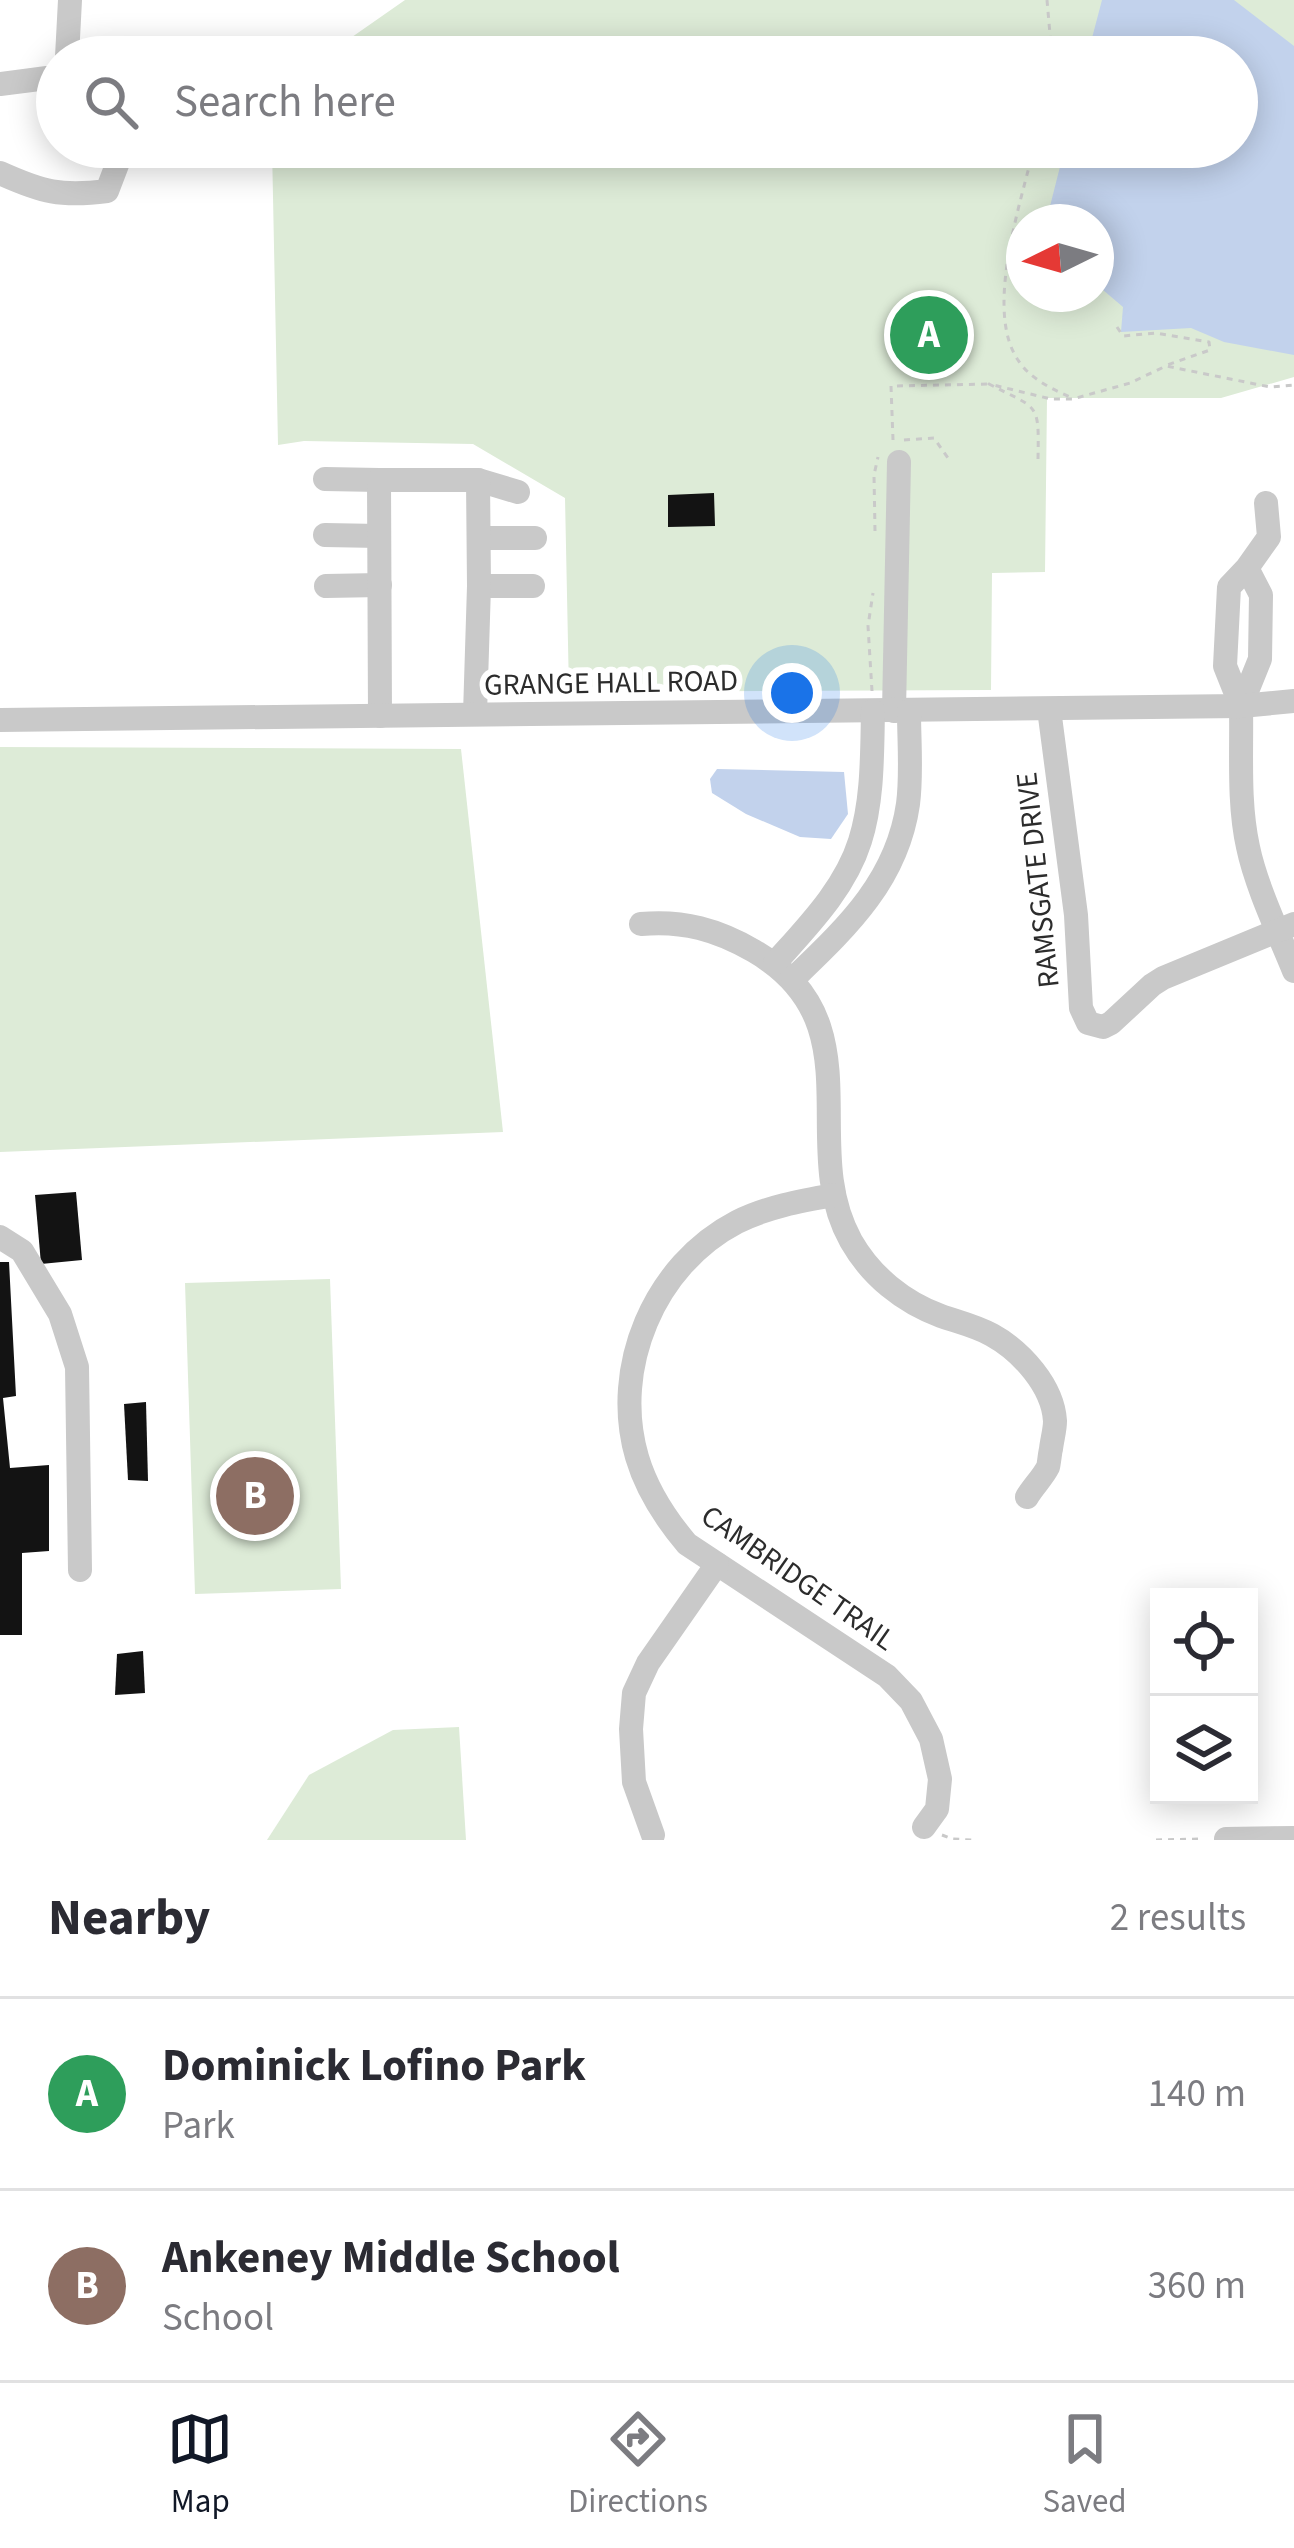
<!DOCTYPE html>
<html lang="en">
<head>
<meta charset="utf-8">
<style>
  body { margin:0; font-family:"Source Sans 3",sans-serif; background:#f7f7f7; color:#2b2b33 }
  .controls { position:absolute; right:36px; bottom:36px; display:grid; overflow:hidden; border-radius:0px; box-shadow:0 6px 30px #0003 }
  .controls button { width:108px; height:108px; display:grid; place-items:center; padding:0; border:0; border-bottom:3px solid #e1e1e2; background:#fff; color:#2b2b33; font:60px sans-serif }
  .compass { position:absolute; left:1006px; top:204px; width:108px; height:108px; border-radius:50%; background:#fff; box-shadow:0 6px 30px #0003; rotate:265deg }
  .you { position:absolute; left:792px; top:693px; width:42px; height:42px; margin:-30px; border:9px solid #fff; border-radius:50%; background:#1a73e8; box-shadow:0 0 0 18px #1a73e833 }
  .badge { display:grid; place-items:center; width:78px; height:78px; border-radius:50%; background:#111827; color:#fff; font-size:39px; font-weight:700 }
  .pin { position:absolute; translate:-50% -50%; border:6px solid #fff; box-shadow:0 3px 12px #0006 }
  .list { margin:0; padding:0; list-style:none }
  h2 { display:flex; justify-content:space-between; align-items:center; height:156px; margin:0; padding:0 48px; font-size:51px }
  h2 small { font-size:39px; font-weight:400; color:#7c7c81 }
  .list li { display:grid; grid-template-columns:78px 1fr auto; gap:36px; align-items:center; box-sizing:border-box; height:192px; padding:0 48px; border-top:3px solid #e1e1e2 }
  .list b { display:block; font-size:45px; white-space:nowrap }
  .list p { margin:0; font-size:39px; white-space:nowrap; color:#7c7c81 }
  .list em { font-size:39px; font-style:normal; color:#7c7c81 }
  .icon { flex:none; width:66px; height:66px; fill:none; stroke:currentColor; stroke-width:2; stroke-linecap:round; stroke-linejoin:round }
  .map { position:relative; flex:none; width:1294px; height:1840px; overflow:hidden }
  .search { position:absolute; background:#fff; box-shadow:0 6px 30px #0003; left:36px; right:36px; top:36px; height:132px; display:flex; align-items:center; gap:30px; box-sizing:border-box; padding:0 42px; border-radius:66px; color:#7c7c81; font-size:45px }
  .sheet { height:540px; background:#fff }
  nav { display:flex; justify-content:space-around; align-items:center; box-sizing:border-box; height:168px; border-top:3px solid #e1e1e2; background:#fff; font-size:33px; color:#7c7c81 }
  nav a { display:grid; justify-items:center; gap:6px }
  nav .on { color:#111827 }
  .map>svg:first-child { display:block }
  .green { fill:#ddebd7; fill-rule:evenodd }
  .water { fill:#c2d2ec }
  .building { fill:#131313 }
  .lines { fill:none; stroke-linecap:round; stroke-linejoin:round }
  .path { stroke:#c9c9c9; stroke-width:3; stroke-dasharray:6 6; stroke-linecap:butt }
  .minor { stroke:#c9c9c9; stroke-width:24 }
  .labels { text-anchor:middle; dominant-baseline:central; stroke-width:12; stroke-linejoin:round; paint-order:stroke }
  .street-label { font-size:30px; fill:#2c2c2c; stroke:#fff }
</style>
</head>
<body>
<div class="map">
<svg width="1294" height="1840" viewBox="0 0 1294 1840">
  <rect width="100%" height="100%" fill="#fff"/>
  <g class="green">
    <path d="M 405,0 L 1294,0 L 1294,377 L 1221,398 L 1047,398 L 1045,572 L 992,573 L 991,690 L 569,692 L 565,498 L 473,444 L 304,441 L 278,445 L 272,147 L 1237,147 L 1237,57 L 332,57 L 342,44 ZM 1024,222 L 1096,222 L 1096,294 L 1024,294 Z"/>
    <polygon points="0,747 461,749 503,1132 0,1152"/>
    <polygon points="330,1279 341,1589 195,1594 185,1283"/>
    <polygon points="459,1727 466,1840 267,1840 309,1775 393,1730"/>
  </g>
  <g class="water">
    <polygon points="1102,0 1234,0 1294,46 1294,355 1224,342 1191,328 1121,332 1123,307 1096,284 1096,222 1046,222 1065,147 1237,147 1237,57 1087,57"/>
    <polygon points="717,769 844,772 848,814 831,839 800,837 746,814 712,793 710,779"/>
  </g>
  <g class="building">
    <polygon points="714,493 715,526 668,527 668,495"/>
    <polygon points="76,1192 82,1260 41,1264 35,1195"/>
    <polygon points="0,1262 9,1262 16,1396 3,1398 10,1468 49,1465 49,1551 22,1553 22,1635 0,1635"/>
    <polygon points="146,1402 148,1481 128,1480 124,1404"/>
    <polygon points="143,1651 145,1693 115,1695 117,1654"/>
  </g>
  <g class="lines">
    <g class="path">
      <polyline points="1047,0 1052,57"/>
      <path d="M 1034,147 C 1021,203 984,310 1018,360 C 1030,379 1052,389 1072,398"/>
      <polyline points="1117,327 1123,336 1156,333 1209,342 1210,350 1167,365"/>
      <polyline points="893,440 891,386 989,384"/>
      <polyline points="904,440 934,438 950,461"/>
      <path d="M 1038,459 C 1039,401 1039,410 989,384 L 1051,399 L 1073,399 L 1130,383 L 1166,366 L 1270,387 L 1294,385"/>
      <polyline points="875,531 874,475 878,457"/>
      <polyline points="872,691 868,626 873,593"/>
      <polyline points="942,1835 952,1839 973,1840"/>
      <polyline points="1156,1840 1203,1839"/>
    </g>
    <g class="minor">
      <polyline points="67,57 70,0"/>
      <polyline points="0,84 47,78 57,80"/>
      <path d="M 0,173 C 42,192 61,197 107,191 L 120,157 L 116,147"/>
      <polyline points="325,479 379,480"/>
      <polyline points="478,480 518,492"/>
      <polyline points="325,535 379,536"/>
      <polyline points="479,538 535,538"/>
      <polyline points="1247,568 1261,595 1260,659 1241,706 1225,666 1229,587 1247,568 1269,537 1266,503"/>
      <polyline points="326,586 380,585"/>
      <polyline points="479,586 533,586"/>
      <path d="M 1241,706 C 1242,752 1238,802 1248,847 C 1256,886 1279,934 1294,971"/>
      <polyline points="1049,709 1076,915 1081,1008 1088,1023 1103,1027 1111,1023 1152,985 1163,978 1294,924"/>
      <polyline points="894,711 899,462"/>
      <polyline points="380,716 379,480 478,480 479,586 475,714"/>
      <polyline points="0,720 1241,706 1294,701"/>
      <path d="M 641,924 C 683,920 718,930 754,951 C 878,1023 796,1143 851,1241 C 871,1276 903,1302 941,1316 C 958,1322 976,1326 992,1335 C 1021,1351 1053,1386 1055,1421 C 1055,1430 1052,1440 1051,1449 C 1050,1452 1049,1464 1048,1467 C 1043,1477 1033,1487 1027,1497"/>
      <path d="M 775,963 C 807,927 845,889 860,841 C 873,800 872,754 873,711"/>
      <path d="M 793,979 C 846,928 897,881 908,804 C 912,774 909,742 909,711"/>
      <path d="M 834,1195 C 800,1201 767,1207 737,1222 C 654,1265 611,1368 637,1457 C 647,1491 665,1518 687,1544 L 887,1676 L 911,1701 L 931,1739 L 940,1779 L 937,1809 L 924,1827"/>
      <polyline points="0,1237 22,1251 60,1314 77,1367 80,1570"/>
      <polyline points="653,1835 634,1782 631,1729 634,1693 648,1663 717,1564"/>
      <polyline points="1226,1839 1294,1838"/>
    </g>
  </g>
  <g class="labels">
    <g class="street-label">
      <text transform="translate(611 683) rotate(-1)">GRANGE HALL ROAD</text>
      <text transform="translate(1038 880) rotate(-96)">RAMSGATE DRIVE</text>
      <text transform="translate(798 1578) rotate(35)">CAMBRIDGE TRAIL</text>
    </g>
  </g>
</svg>
<div class="controls">
<button><svg class="icon" aria-label="locate" viewBox="0 0 24 24"><circle cx="12" cy="12" r="6"/><path d="M12 2v4M12 18v4M2 12h4M18 12h4"/></svg></button>
<button><svg class="icon" aria-label="layers" viewBox="0 0 24 24"><path d="M12 4l9 5-9 5-9-5zM3 14l9 5 9-5"/></svg></button>
</div>
<svg class="compass" viewBox="-18 -18 36 36"><path d="M0-13l5 13h-10z" fill="#e53935"/><path d="M0 13l5-13h-10z" fill="#7c7c81"/></svg>
<div class="you"></div>
<div class="pin badge" style="left:929px;top:335px;background:#2e9e5b">A</div>
<div class="pin badge" style="left:255px;top:1496px;background:#8d6e63">B</div>
<div class="search"><svg class="icon" aria-label="search" viewBox="0 0 24 24"><circle cx="10" cy="10" r="6"/><path d="M15 15l6 6"/></svg>Search here</div>
</div>
<section class="sheet">
<h2>Nearby<small>2 results</small></h2>
<ul class="list">
<li><span class="badge" style="background:#2e9e5b">A</span><div><b>Dominick Lofino Park</b><p>Park</p></div><em>140 m</em></li>
<li><span class="badge" style="background:#8d6e63">B</span><div><b>Ankeney Middle School</b><p>School</p></div><em>360 m</em></li>
</ul>
</section>
<nav>
<a class="on"><svg class="icon" aria-label="map" viewBox="0 0 24 24"><path d="M3 6l6-2 6 2 6-2v14l-6 2-6-2-6 2zM9 4v14M15 6v14"/></svg>Map</a>
<a><svg class="icon" aria-label="directions" viewBox="0 0 24 24"><path d="M12 3l9 9-9 9-9-9zM9 14v-3h6M13 9l2 2-2 2"/></svg>Directions</a>
<a><svg class="icon" aria-label="saved" viewBox="0 0 24 24"><path d="M7 4h10v16l-5-4-5 4z"/></svg>Saved</a>
</nav>
</body>
</html>
